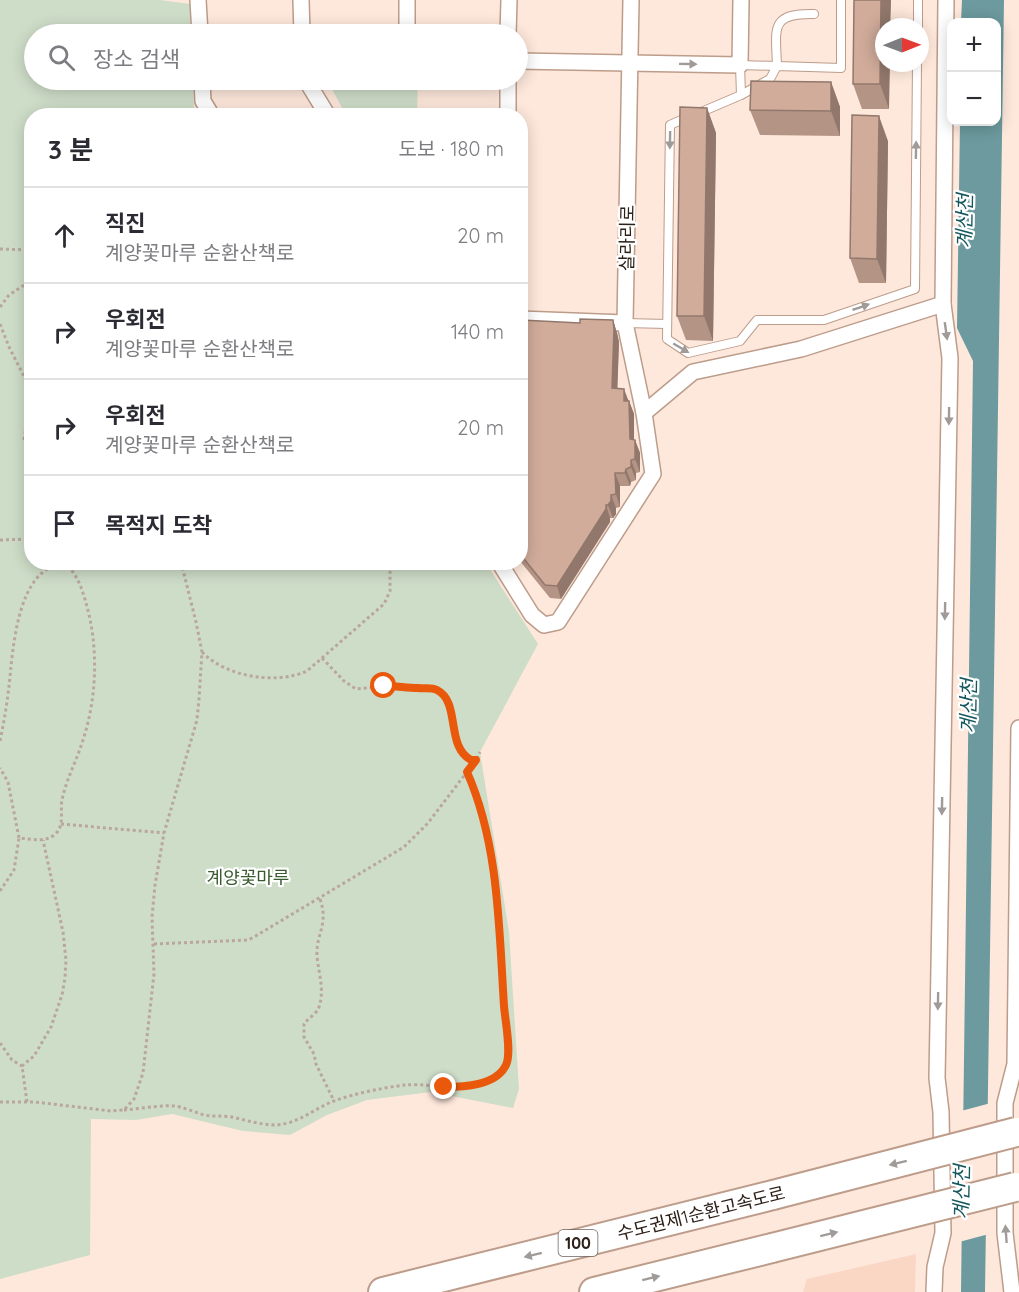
<!DOCTYPE html>
<html lang="ko">
<head>
<meta charset="utf-8">
<style>
  body { margin:0; font-family:Quicksand,"Noto Sans KR",sans-serif; background:#f7f7f7; color:#2b2b33 }
  .controls { position:absolute; right:18px; top:18px; display:grid; overflow:hidden; border-radius:12px; box-shadow:0 3px 15px #0003 }
  .controls button { width:54px; height:54px; display:grid; place-items:center; padding:0; border:0; border-bottom:2px solid #e1e1e2; background:#fff; color:#2b2b33; font:30px sans-serif }
  .compass { position:absolute; left:875px; top:18px; width:54px; height:54px; border-radius:50%; background:#fff; box-shadow:0 3px 15px #0003; rotate:89deg }
  .stop { position:absolute; width:18px; height:18px; margin:-14px; border:4px solid #ea580c; border-radius:50%; background:#fff }
  .stop.end { background:#ea580c; border-color:#fff; box-shadow:0 2px 6px #0008 }
  .list { margin:0; padding:0; list-style:none }
  h2 { display:flex; justify-content:space-between; align-items:center; height:78px; margin:0; padding:0 24px; font-size:26px }
  h2 small { font-size:20px; font-weight:400; color:#7c7c81 }
  .list li { display:grid; grid-template-columns:39px 1fr auto; gap:18px; align-items:center; box-sizing:border-box; height:96px; padding:0 24px; border-top:2px solid #e1e1e2 }
  .list b { display:block; font-size:22px; white-space:nowrap }
  .list p { margin:0; font-size:20px; white-space:nowrap; color:#7c7c81 }
  .list em { font-size:20px; font-style:normal; color:#7c7c81 }
  .icon { flex:none; width:33px; height:33px; fill:none; stroke:currentColor; stroke-width:2; stroke-linecap:round; stroke-linejoin:round }
  .map { position:relative; flex:none; width:1019px; height:1292px; overflow:hidden }
  .search { position:absolute; background:#fff; box-shadow:0 3px 15px #0003; left:24px; top:24px; width:504px; height:66px; display:flex; align-items:center; gap:15px; box-sizing:border-box; padding:0 21px; border-radius:33px; color:#7c7c81; font-size:22px }
  .panel { position:absolute; background:#fff; box-shadow:0 3px 15px #0003; left:24px; top:108px; width:504px; height:462px; border-radius:24px }
  .map>svg:first-child { display:block }
  .built { fill:#fad7c5 }
  .green { fill:#ceddc8 }
  .water { fill:#6c9a9e }
  .pier { fill:#fee8dc }
  .lines { fill:none; stroke-linecap:round; stroke-linejoin:round }
  .service-casing { stroke:#bd9c8a; stroke-width:10 }
  .minor-casing { stroke:#bd9c8a; stroke-width:18 }
  .motorway-casing { stroke:#bd9c8a; stroke-width:32 }
  .path { stroke:#baa79c; stroke-width:3; stroke-dasharray:3 3; stroke-linecap:butt }
  .service { stroke:#fff; stroke-width:8 }
  .minor { stroke:#fff; stroke-width:15 }
  .motorway { stroke:#fff; stroke-width:28 }
  .motorway-bridge-casing { stroke:#bd9c8a; stroke-width:32; stroke-linecap:butt }
  .motorway-bridge { stroke:#fff; stroke-width:28 }
  .wall { fill:#b49485 }
  .shaded-wall { fill:#92786c }
  .building { fill:#d1ac9b; stroke:#92786c; stroke-width:1.5 }
  .oneway { fill:#a09b98 }
  .route { stroke:#ea580c; stroke-width:8 }
  .labels { text-anchor:middle; dominant-baseline:central; stroke-width:4.5; stroke-linejoin:round; paint-order:stroke }
  .shield { fill:#fff; stroke:#6c635e; stroke-width:1.5 }
  .shield-label { font-size:16px; font-weight:bold; fill:#2d2019 }
  .street-label { font-size:18px; fill:#2d2019; stroke:#fff }
  .park-label { font-size:18px; fill:#3a5b2e; stroke:#fff }
  .water-label { font-size:20px; font-style:italic; fill:#16585d; stroke:#fff }
</style>
</head>
<body>
<div class="map">
<svg width="1019" height="1292" viewBox="0 0 1019 1292">
  <rect width="100%" height="100%" fill="#fee8dc"/>
  <polygon class="built" points="916,1254 915,1292 803,1292 807,1279"/>
  <g class="green">
    <polygon points="0,0 160,0 190,4 191,34 34,34 34,80 193,80 194,107 199,115 32,116 32,562 486,563 538,644 480,752 509,932 519,1089 513,1108 431,1092 367,1100 327,1115 290,1135 243,1131 172,1114 136,1120 91,1119 90,1255 0,1279"/>
    <polygon points="327,80 418,80 417,115 346,115"/>
  </g>
  <polygon class="water" points="962,0 1004,0 985,1292 961,1292 973,361 957,328 960,122 996,122 996,22 961,22"/>
  <polygon class="pier" points="991,1103 989,1234 959,1242 961,1111"/>
  <g class="lines">
    <g class="service-casing">
      <g id="service">
        <polyline points="918,27 918,0"/>
        <polyline points="741,95 770,79 777,66 841,68 841,0"/>
        <path d="M 699,113 L 741,95 L 740,65 L 777,66 C 776,29 769,13 814,14"/>
        <polyline points="688,117 670,125 667,339 688,353 740,341 757,320 824,320 915,289 917,63"/>
        <polyline points="625,323 667,324"/>
      </g>
    </g>
    <g class="minor-casing">
      <g id="minor">
        <polyline points="198,0 200,34"/>
        <polyline points="301,0 302,34"/>
        <polyline points="407,34 407,0"/>
        <polyline points="508,34 509,0"/>
        <polyline points="518,61 740,65 741,0"/>
        <polyline points="202,80 203,101 212,116"/>
        <polyline points="306,80 328,116"/>
        <polyline points="508,116 508,80"/>
        <polyline points="520,319 625,323"/>
        <polyline points="644,413 693,372 801,349 943,304 946,0"/>
        <polyline points="499,562 532,615 544,625 558,622 653,474 644,413 625,323 631,0"/>
        <polyline points="934,1292 935,1267 943,1233 941,1112 937,1078 950,358 943,304"/>
        <polyline points="1012,1292 1005,1233 1005,1103 1015,1064 1019,728"/>
      </g>
    </g>
    <g class="motorway-casing">
      <g id="motorway">
        <polyline points="383,1292 773,1195"/>
        <polyline points="594,1292 772,1248"/>
      </g>
    </g>
    <g class="path">
      <polyline points="0,249 32,250"/>
      <polyline points="0,307 9,295 32,280"/>
      <polyline points="0,324 9,347 29,386 31,399 24,439 32,457"/>
      <polyline points="0,540 32,539"/>
      <path d="M 202,652 C 226,677 276,685 307,671 L 384,604 L 390,591 L 390,562"/>
      <polyline points="322,658 344,681 356,689 399,685 429,688 440,692 449,704 458,747 465,757 471,761 476,760 480,752"/>
      <path d="M 0,741 C 4,722 7,704 9,686 C 13,652 16,567 64,564 C 77,572 82,589 86,603 C 99,648 97,699 82,743 C 76,762 66,780 62,800 C 60,810 64,822 58,831 C 48,844 33,839 19,838 L 8,782 L 0,768"/>
      <polyline points="61,824 164,833"/>
      <polyline points="0,891 14,870 19,838"/>
      <path d="M 320,899 C 329,925 316,933 317,955 C 318,972 325,989 319,1007 C 317,1014 308,1018 304,1024 L 304,1037 L 314,1054 L 316,1064 L 334,1101"/>
      <polyline points="154,944 248,940 254,937 404,847 428,823 476,760"/>
      <polyline points="0,1043 12,1060 22,1066"/>
      <polyline points="0,1102 35,1102 111,1111 124,1110 134,1099 143,1073 154,974 152,917 155,885 164,833 197,720 199,699 202,652 196,622 181,562"/>
      <polyline points="27,1102 22,1066 34,1056 51,1027 62,995 65,978 66,960 63,932 43,840"/>
      <path d="M 124,1110 C 140,1109 157,1105 174,1106 C 184,1107 194,1112 204,1115 C 215,1117 225,1115 236,1118 C 249,1121 262,1125 276,1125 C 298,1124 315,1108 334,1101 C 356,1093 382,1088 405,1085 C 437,1082 499,1102 508,1055 C 502,967 502,852 467,772"/>
    </g>
    <use href="#service" class="service"/>
    <use href="#minor" class="minor"/>
    <use href="#motorway" class="motorway"/>
    <g class="motorway-bridge-casing">
      <g id="motorway-bridge">
        <polyline points="773,1195 1016,1132"/>
        <polyline points="772,1248 1015,1187"/>
      </g>
    </g>
    <use href="#motorway-bridge" class="motorway-bridge"/>
  </g>
  <g class="wall">
    <polygon points="891,0 890,27 884,27 889,109 862,109 853,84"/>
    <polygon points="831,82 840,107 840,136 760,135 750,110"/>
    <polygon points="707,108 716,133 713,341 686,340 677,316"/>
    <polygon points="888,141 886,283 859,283 850,258"/>
    <polygon points="520,318 522,320 580,323 613,320 617,333 619,342 617,389 628,401 629,401 634,414 634,440 635,440 640,453 640,472 636,473 636,480 631,482 630,486 620,486 620,507 616,508 616,514 613,518 610,518 610,522 561,599 550,598 520,561"/>
  </g>
  <g class="shaded-wall">
    <polygon points="881,0 891,0 890,27 884,27 884,63 890,63 889,109 880,84"/>
    <polygon points="831,82 840,107 840,136 831,111"/>
    <polygon points="707,108 716,133 713,341 704,316"/>
    <polygon points="879,116 888,141 886,283 877,259"/>
    <polygon points="613,320 617,333 619,342 617,401 612,388"/>
    <polygon points="624,389 629,402 624,401"/>
    <polygon points="629,401 634,414 634,452 630,439"/>
    <polygon points="635,440 640,453 640,472 635,459"/>
    <polygon points="631,460 636,473 636,480 631,467"/>
    <polygon points="626,469 631,482 630,486 625,473"/>
    <polygon points="615,473 620,486 620,507 616,494"/>
    <polygon points="611,495 616,508 616,514 613,518 608,505"/>
    <polygon points="606,505 610,518 610,522 561,599 557,586"/>
  </g>
  <g class="building">
    <polygon points="854,0 881,0 880,84 853,84"/>
    <polygon points="751,81 831,82 831,111 750,110"/>
    <polygon points="680,107 707,108 704,316 677,316"/>
    <polygon points="852,115 879,116 877,259 850,258"/>
    <polygon points="520,318 521,320 580,323 580,319 613,320 614,329 612,388 624,389 624,401 629,401 630,439 635,440 635,459 631,460 631,467 626,469 625,473 615,473 616,494 611,495 611,501 608,505 606,505 606,509 557,586 545,585 520,554"/>
  </g>
  <defs><path id="oneway-solid" d="M-6-.8H1V-3.2L6.5 0L1 3.2V.8H-6Z" transform="scale(1.5)"/></defs>
  <g class="oneway">
    <use href="#oneway-solid" transform="translate(688 64) rotate(1)"/>
    <use href="#oneway-solid" transform="translate(670 140) rotate(91)"/>
    <use href="#oneway-solid" transform="translate(916 150) rotate(-89)"/>
    <use href="#oneway-solid" transform="translate(861 307) rotate(-19)"/>
    <use href="#oneway-solid" transform="translate(946 331) rotate(82)"/>
    <use href="#oneway-solid" transform="translate(681 348) rotate(30)"/>
    <use href="#oneway-solid" transform="translate(949 416) rotate(91)"/>
    <use href="#oneway-solid" transform="translate(945 611) rotate(91)"/>
    <use href="#oneway-solid" transform="translate(942 806) rotate(91)"/>
    <use href="#oneway-solid" transform="translate(938 1001) rotate(91)"/>
    <use href="#oneway-solid" transform="translate(898 1163) rotate(166)"/>
    <use href="#oneway-solid" transform="translate(829 1234) rotate(-14)"/>
    <use href="#oneway-solid" transform="translate(1006 1234) rotate(-94)"/>
    <use href="#oneway-solid" transform="translate(533 1255) rotate(166)"/>
    <use href="#oneway-solid" transform="translate(651 1278) rotate(-14)"/>
  </g>
  <g class="lines">
    <path class="route" d="M 384,686 C 396,686 407,688 418,688 C 424,689 431,687 437,690 C 461,702 445,746 471,760 L 476,760 L 467,772 C 499,844 499,929 504,1006 C 505,1020 512,1053 506,1065 C 496,1086 463,1087 444,1087"/>
  </g>
  <g class="labels">
    <rect class="shield" x="558.5" y="1230" width="39" height="26" rx="4.5"/>
    <g class="shield-label">
      <text x="578" y="1243">100</text>
    </g>
    <g class="street-label">
      <text transform="translate(627 238) rotate(-89)">살라리로</text>
      <text transform="translate(701 1213) rotate(-14)">수도권제1순환고속도로</text>
    </g>
    <g class="park-label">
      <text x="248" y="877">계양꽃마루</text>
    </g>
    <g class="water-label">
      <text transform="translate(964 221) rotate(-89)">계산천</text>
      <text transform="translate(968 706) rotate(-89)">계산천</text>
      <text transform="translate(961 1192) rotate(-89)">계산천</text>
    </g>
  </g>
</svg>
<div class="controls">
<button>+</button>
<button>−</button>
</div>
<svg class="compass" viewBox="-18 -18 36 36"><path d="M0-13l5 13h-10z" fill="#e53935"/><path d="M0 13l5-13h-10z" fill="#7c7c81"/></svg>
<div class="stop" style="left:384px;top:686px"></div>
<div class="stop end" style="left:444px;top:1087px"></div>
<div class="search"><svg class="icon" aria-label="search" viewBox="0 0 24 24"><circle cx="10" cy="10" r="6"/><path d="M15 15l6 6"/></svg>장소 검색</div>
<section class="panel">
<h2>3 분<small>도보 · 180 m</small></h2>
<ul class="list">
<li><svg class="icon" aria-label="ahead" viewBox="0 0 24 24"><path d="M12 20V5M6 11l6-6 6 6"/></svg><div><b>직진</b><p>계양꽃마루 순환산책로</p></div><em>20 m</em></li>
<li><svg class="icon" aria-label="right" viewBox="0 0 24 24"><path d="M7 20v-9h11M14 6l5 5-5 5"/></svg><div><b>우회전</b><p>계양꽃마루 순환산책로</p></div><em>140 m</em></li>
<li><svg class="icon" aria-label="right" viewBox="0 0 24 24"><path d="M7 20v-9h11M14 6l5 5-5 5"/></svg><div><b>우회전</b><p>계양꽃마루 순환산책로</p></div><em>20 m</em></li>
<li><svg class="icon" aria-label="arrive" viewBox="0 0 24 24"><path d="M6 21V4h12l-3 4 3 4H6"/></svg><div><b>목적지 도착</b></div></li>
</ul>
</section>
</div>
</body>
</html>
